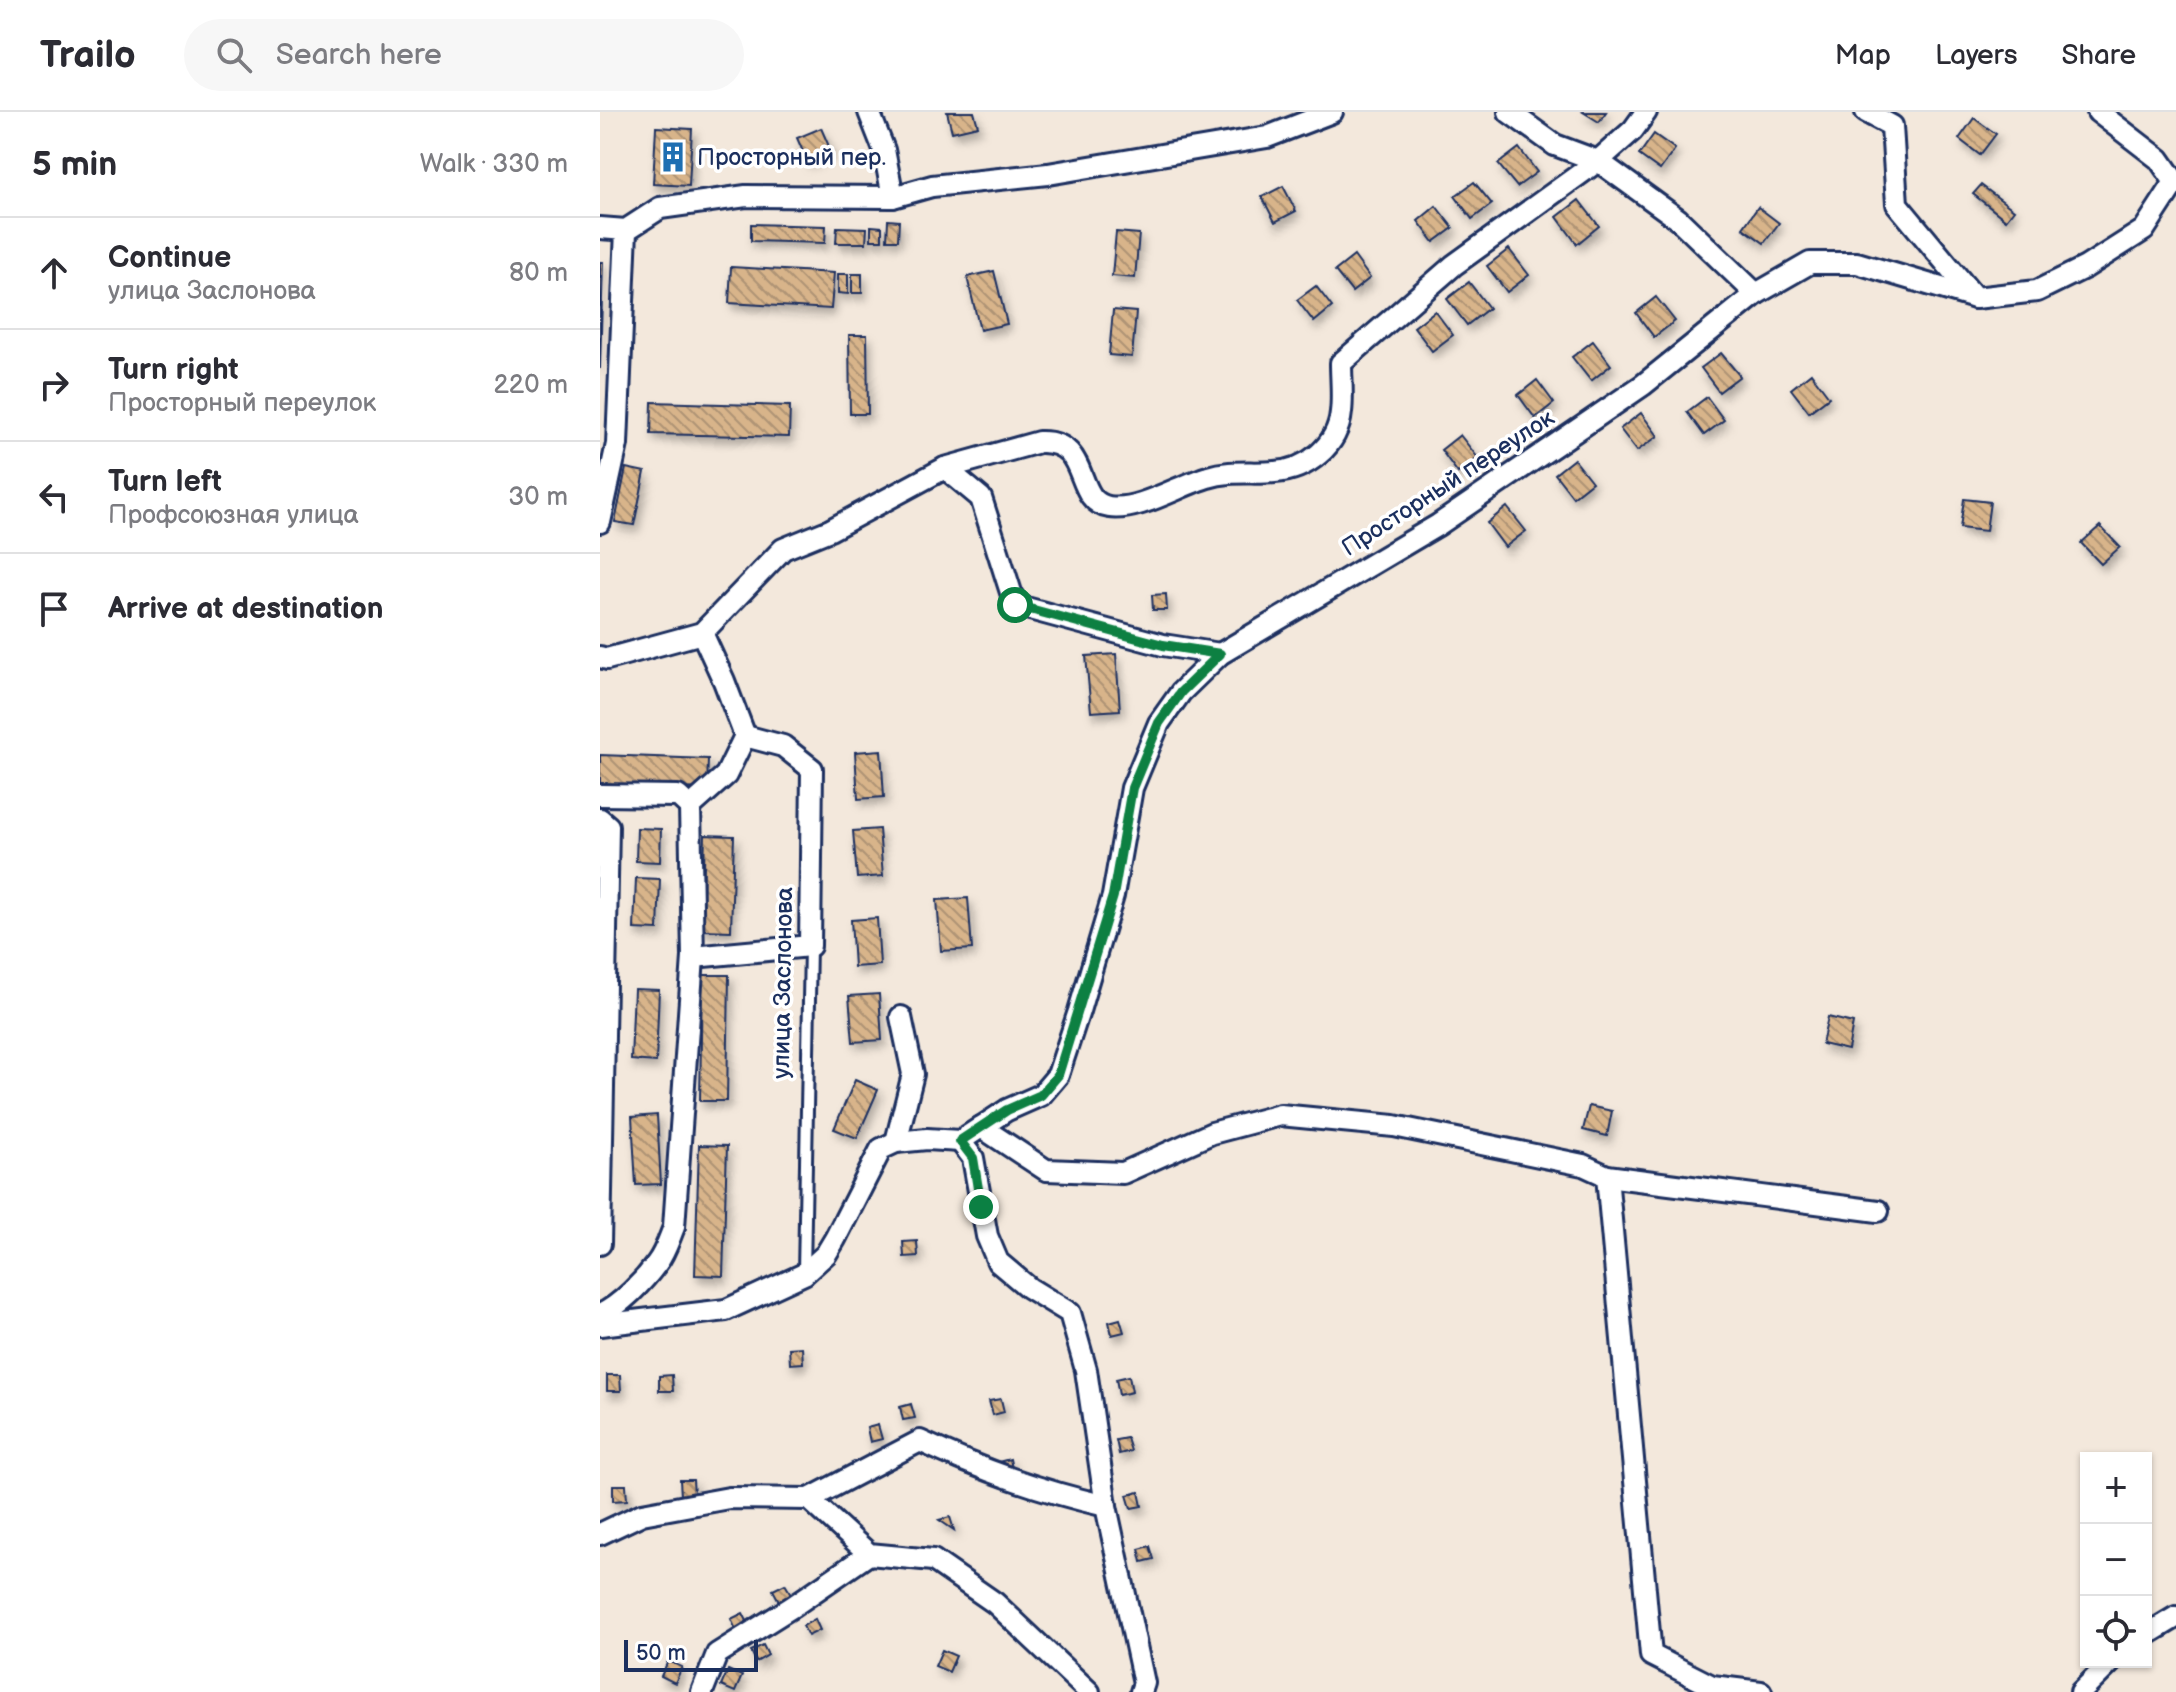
<!DOCTYPE html>
<html lang="en">
<head>
<meta charset="utf-8">
<style>
  body { margin:0; font-family:"Balsamiq Sans",sans-serif; background:#f7f7f7; color:#2b2b33 }
  .controls { position:absolute; right:24px; bottom:24px; display:grid; overflow:hidden; border-radius:0px; box-shadow:0 2px 6px #0004 }
  .controls button { width:72px; height:72px; display:grid; place-items:center; padding:0; border:0; border-bottom:2px solid #e1e1e2; background:#fff; color:#2b2b33; font:40px sans-serif }
  .scale { position:absolute; left:24px; bottom:20px; width:134px; box-sizing:border-box; padding-left:8px; border:4px solid #1b2f5e; border-top:0; font-size:22px; line-height:28px; white-space:nowrap; color:#1b2f5e; -webkit-text-stroke:6px #fff; paint-order:stroke }
  .stop { position:absolute; width:24px; height:24px; margin:-18px; border:6px solid #0b8043; border-radius:50%; background:#fff }
  .stop.end { background:#0b8043; border-color:#fff; box-shadow:0 2px 8px #0008 }
  .list { margin:0; padding:0; list-style:none }
  h2 { display:flex; justify-content:space-between; align-items:center; height:104px; margin:0; padding:0 32px; font-size:34px }
  h2 small { font-size:26px; font-weight:400; color:#7c7c81 }
  .list li { display:grid; grid-template-columns:52px 1fr auto; gap:24px; align-items:center; box-sizing:border-box; height:112px; padding:0 32px; border-top:2px solid #e1e1e2 }
  .list b { display:block; font-size:30px; white-space:nowrap }
  .list p { margin:0; font-size:26px; white-space:nowrap; color:#7c7c81 }
  .list em { font-size:26px; font-style:normal; color:#7c7c81 }
  .icon { flex:none; width:44px; height:44px; fill:none; stroke:currentColor; stroke-width:2; stroke-linecap:round; stroke-linejoin:round }
  .map { position:relative; flex:none; width:1576px; height:1580px; overflow:hidden }
  header { display:flex; align-items:center; gap:48px; box-sizing:border-box; height:112px; padding:0 40px; background:#fff; border-bottom:2px solid #e1e1e2 }
  header strong { font-size:38px }
  nav { display:flex; gap:44px; margin-inline-start:auto; font-size:28px }
  .search { width:560px; height:72px; background:#f7f7f7; display:flex; align-items:center; gap:20px; box-sizing:border-box; padding:0 28px; border-radius:44px; color:#7c7c81; font-size:30px }
  main { display:flex }
  aside { flex:1; background:#fff }
  .map>svg:first-child { display:block }
  .building { fill:url(#building-back-hatch); stroke:#1b2f5e; stroke-width:2; filter:url(#shadow) }
  .lines { fill:none; stroke-linecap:round; stroke-linejoin:round }
  .lane-casing { stroke:#1b2f5e; stroke-width:16 }
  .street-casing { stroke:#1b2f5e; stroke-width:26 }
  .lane { stroke:#fff; stroke-width:10 }
  .street { stroke:#fff; stroke-width:20 }
  .route { stroke:#0b8043; stroke-width:10 }
  .labels { text-anchor:middle; dominant-baseline:central; stroke-width:7; stroke-linejoin:round; paint-order:stroke }
  .poi-label { font-size:24px; fill:#1b2f5e; stroke:#fff; text-anchor:start }
  .street-label { font-size:24px; fill:#1b2f5e; stroke:#fff }
</style>
</head>
<body>
<header>
<strong>Trailo</strong>
<div class="search"><svg class="icon" aria-label="search" viewBox="0 0 24 24"><circle cx="10" cy="10" r="6"/><path d="M15 15l6 6"/></svg>Search here</div>
<nav><a>Map</a><a>Layers</a><a>Share</a></nav>
</header>
<main>
<aside>
<h2>5 min<small>Walk · 330 m</small></h2>
<ul class="list">
<li><svg class="icon" aria-label="ahead" viewBox="0 0 24 24"><path d="M12 20V5M6 11l6-6 6 6"/></svg><div><b>Continue</b><p>улица Заслонова</p></div><em>80 m</em></li>
<li><svg class="icon" aria-label="right" viewBox="0 0 24 24"><path d="M7 20v-9h11M14 6l5 5-5 5"/></svg><div><b>Turn right</b><p>Просторный переулок</p></div><em>220 m</em></li>
<li><svg class="icon" aria-label="left" viewBox="0 0 24 24"><path d="M17 20v-9H6M10 6l-5 5 5 5"/></svg><div><b>Turn left</b><p>Профсоюзная улица</p></div><em>30 m</em></li>
<li><svg class="icon" aria-label="arrive" viewBox="0 0 24 24"><path d="M6 21V4h12l-3 4 3 4H6"/></svg><div><b>Arrive at destination</b></div></li>
</ul>
</aside>
<div class="map">
<svg width="1576" height="1580" viewBox="0 0 1576 1580">
  <defs>
    <pattern id="building-back-hatch" width="6" height="6" patternUnits="userSpaceOnUse" patternTransform="scale(2)"><rect width="6" height="6" fill="#d8b48a"/><path d="M-1 5l2 2M0 0l6 6M5-1l2 2" fill="none" stroke="#ae9374"/></pattern>
    <filter id="shadow"><feDropShadow dx="3.5" dy="6" stdDeviation="4" flood-color="#0004"/></filter>
  </defs>
  <rect width="100%" height="100%" fill="#f3e8dc"/>
  <filter id="ink" filterUnits="userSpaceOnUse"><feTurbulence type="fractalNoise" baseFrequency=".0125" numOctaves="2"/><feDisplacementMap in="SourceGraphic" scale="16" xChannelSelector="R" yChannelSelector="G"/><feConvolveMatrix kernelMatrix="1 2 1 2 8 2 1 2 1" color-interpolation-filters="sRGB"/></filter>
  <g filter="url(#ink)">
    <g class="building">
      <polygon points="347,0 374,0 378,14 352,20"/>
      <polygon points="983,0 1006,0 999,10"/>
      <polygon points="1374,6 1396,22 1380,43 1359,27"/>
      <polygon points="56,15 92,17 89,74 53,72"/>
      <polygon points="221,16 231,39 207,49 197,26"/>
      <polygon points="1054,22 1075,37 1060,58 1039,43"/>
      <polygon points="919,36 937,60 917,75 898,52"/>
      <polygon points="874,70 892,92 872,107 855,84"/>
      <polygon points="1381,73 1414,98 1406,108 1373,82"/>
      <polygon points="683,74 696,99 675,110 662,85"/>
      <polygon points="979,88 999,114 977,132 957,105"/>
      <polygon points="836,94 853,116 834,130 818,109"/>
      <polygon points="1158,95 1179,111 1164,131 1143,116"/>
      <polygon points="288,108 299,109 298,128 287,128"/>
      <polygon points="151,112 226,114 225,131 151,129"/>
      <polygon points="271,114 282,115 282,128 271,128"/>
      <polygon points="237,115 267,116 266,131 236,131"/>
      <polygon points="516,120 539,122 535,166 512,164"/>
      <polygon points="909,137 929,163 907,180 887,154"/>
      <polygon points="754,144 770,166 752,180 735,159"/>
      <polygon points="0,150 3,150 0,257"/>
      <polygon points="131,155 234,161 231,197 129,191"/>
      <polygon points="394,159 407,212 380,218 367,165"/>
      <polygon points="238,162 248,162 248,182 238,181"/>
      <rect x="252" y="162" width="10" height="19"/>
      <polygon points="869,170 889,196 867,213 847,187"/>
      <polygon points="716,174 732,195 714,210 697,188"/>
      <polygon points="1056,185 1075,209 1054,225 1036,201"/>
      <polygon points="513,198 536,200 532,245 509,243"/>
      <polygon points="835,199 853,223 832,239 814,215"/>
      <polygon points="249,223 267,223 268,302 250,302"/>
      <polygon points="993,229 1011,253 991,269 972,245"/>
      <polygon points="1121,241 1140,264 1119,280 1101,256"/>
      <polygon points="1211,261 1229,285 1209,300 1191,277"/>
      <polygon points="937,268 954,291 935,306 918,283"/>
      <polygon points="1107,285 1124,308 1104,323 1087,300"/>
      <polygon points="52,290 190,294 189,325 51,322"/>
      <polygon points="1041,301 1058,324 1037,339 1020,317"/>
      <polygon points="860,323 878,346 858,361 841,338"/>
      <polygon points="974,347 992,370 973,385 955,362"/>
      <polygon points="26,356 45,360 34,413 15,410"/>
      <polygon points="1364,387 1390,390 1386,419 1360,416"/>
      <polygon points="907,395 926,419 905,435 887,411"/>
      <polygon points="1500,414 1520,435 1501,452 1481,431"/>
      <polygon points="566,482 567,498 553,498 552,483"/>
      <polygon points="516,542 520,598 491,600 486,544"/>
      <polygon points="281,638 284,685 258,687 255,640"/>
      <polygon points="0,643 108,647 107,677 0,673"/>
      <polygon points="37,716 61,717 60,750 36,749"/>
      <polygon points="279,717 283,764 257,766 253,719"/>
      <polygon points="105,723 134,724 131,819 102,818"/>
      <polygon points="36,766 60,767 58,818 34,817"/>
      <polygon points="368,786 372,837 341,839 337,788"/>
      <polygon points="277,806 280,853 254,855 251,808"/>
      <polygon points="102,863 129,863 127,989 100,989"/>
      <polygon points="34,877 59,878 56,950 31,948"/>
      <polygon points="279,882 282,928 253,930 249,884"/>
      <polygon points="1228,905 1253,911 1248,938 1222,932"/>
      <polygon points="255,968 278,978 257,1026 234,1017"/>
      <polygon points="989,994 1012,999 1007,1024 983,1018"/>
      <polygon points="57,1003 61,1072 36,1073 32,1005"/>
      <polygon points="99,1033 127,1034 123,1164 95,1163"/>
      <polygon points="317,1129 318,1144 304,1145 303,1130"/>
      <polygon points="520,1207 524,1220 512,1223 509,1210"/>
      <polygon points="202,1235 203,1251 190,1252 189,1236"/>
      <polygon points="7,1263 20,1263 21,1279 7,1279"/>
      <polygon points="72,1263 73,1279 59,1279 59,1264"/>
      <polygon points="529,1264 532,1280 519,1283 516,1267"/>
      <polygon points="401,1287 404,1300 393,1303 389,1289"/>
      <polygon points="311,1292 315,1306 303,1308 300,1295"/>
      <polygon points="278,1313 282,1327 270,1330 267,1316"/>
      <polygon points="527,1326 531,1339 519,1342 516,1328"/>
      <polygon points="410,1347 413,1361 402,1364 398,1350"/>
      <polygon points="80,1368 93,1368 94,1383 81,1384"/>
      <polygon points="13,1373 26,1373 27,1388 13,1389"/>
      <polygon points="539,1380 542,1394 531,1396 527,1383"/>
      <polygon points="350,1405 354,1418 339,1408"/>
      <polygon points="550,1434 554,1447 542,1450 539,1437"/>
      <polygon points="185,1472 191,1482 179,1489 173,1478"/>
      <polygon points="143,1501 148,1511 136,1518 131,1507"/>
      <polygon points="215,1507 220,1518 208,1524 203,1514"/>
      <polygon points="163,1533 168,1543 156,1550 151,1539"/>
      <polygon points="342,1538 356,1544 349,1560 335,1554"/>
      <polygon points="68,1549 82,1555 75,1571 61,1564"/>
      <polygon points="128,1558 142,1564 135,1580 121,1574"/>
    </g>
    <g class="lines">
      <g class="lane-casing">
        <polyline id="lane" points="204,1160 210,834"/>
      </g>
      <g class="street-casing">
        <g id="street">
          <polyline points="269,0 284,38 293,85"/>
          <polyline points="909,0 955,33 998,49 1078,107 1156,182"/>
          <polyline points="1266,0 1292,14 1297,92 1375,186"/>
          <polyline points="0,116 26,118 60,96 146,84 293,85 332,74 448,62 667,25 732,0"/>
          <polyline points="345,356 381,386 415,493 563,533 620,542"/>
          <polyline points="0,410 17,332 26,118"/>
          <path d="M 0,545 L 7,547 L 102,521 L 183,437 L 230,418 L 345,356 L 439,330 C 492,328 472,389 509,395 C 537,400 580,373 608,365 C 630,358 652,362 675,360 C 707,358 738,334 741,300 C 743,284 741,267 741,251 L 854,153 L 998,49 L 1033,18 L 1046,0"/>
          <polyline points="0,683 78,684 90,695 126,663 145,624 124,569 102,521"/>
          <polyline points="0,707 8,714 0,1132"/>
          <polyline points="93,845 210,834 212,657 183,634 145,624"/>
          <polyline points="381,1015 446,1058 523,1061 612,1021 680,1003 794,1014 983,1053 1007,1064 1278,1099"/>
          <polyline points="360,1029 373,1046 387,1124 398,1150 429,1176 470,1201 486,1258 506,1394 544,1571 541,1580"/>
          <polyline points="296,1030 313,962 301,905"/>
          <polyline points="1007,1064 1051,1543 1112,1574 1161,1580"/>
          <path d="M 0,1203 C 21,1193 44,1169 57,1151 C 65,1141 69,1127 74,1115 L 93,845 L 90,695"/>
          <polyline points="0,1213 126,1198 204,1162 226,1142 235,1127 281,1037 296,1030 327,1027 360,1029 407,998 441,983 458,963 479,899 513,784 532,676 559,611 581,580 620,542 838,413 1043,273 1156,182 1210,151 1257,151 1375,186 1437,179 1486,155 1544,118 1575,70 1559,47 1498,0"/>
          <path d="M 209,1387 L 320,1329 C 384,1359 438,1378 506,1394"/>
          <polyline points="0,1422 42,1402 129,1386 209,1387 269,1442 333,1448 395,1491 489,1580"/>
          <polyline points="1546,1523 1576,1505"/>
          <polyline points="102,1580 117,1542 192,1495 269,1442"/>
          <polyline points="1481,1580 1511,1550"/>
        </g>
      </g>
      <use href="#lane" class="lane"/>
      <use href="#street" class="street"/>
    </g>
  </g>
  <g class="lines" filter="url(#ink)">
    <polyline class="route" points="381,1095 373,1046 360,1029 407,998 441,983 458,963 513,784 532,676 559,611 581,580 620,542 563,533 415,493"/>
  </g>
  <defs>
    <g id="building-bare" transform="scale(2.4)"><path d="M-4-6H4V6H1V3H-1V6H-4ZM-2.5-4.3h1.7v1.8h-1.7ZM.8-4.3h1.7v1.8H.8ZM-2.5-1h1.7V.8h-1.7ZM.8-1h1.7V.8H.8Z" fill="#1f6fb2" stroke="#fff" stroke-width="2.5" paint-order="stroke"/></g>
  </defs>
  <g fill-rule="evenodd">
    <use href="#building-bare" x="73" y="45"/>
  </g>
  <g class="labels">
    <g class="poi-label">
      <text x="97" y="45">Просторный пер.</text>
    </g>
    <g class="street-label">
      <text transform="translate(848 371) rotate(-33)">Просторный переулок</text>
      <text transform="translate(183 871) rotate(-89)">улица Заслонова</text>
    </g>
  </g>
</svg>
<div class="controls">
<button>+</button>
<button>−</button>
<button><svg class="icon" aria-label="locate" viewBox="0 0 24 24"><circle cx="12" cy="12" r="6"/><path d="M12 2v4M12 18v4M2 12h4M18 12h4"/></svg></button>
</div>
<div class="scale">50 m</div>
<div class="stop" style="left:415px;top:493px"></div>
<div class="stop end" style="left:381px;top:1095px"></div>
</div>
</main>
</body>
</html>
